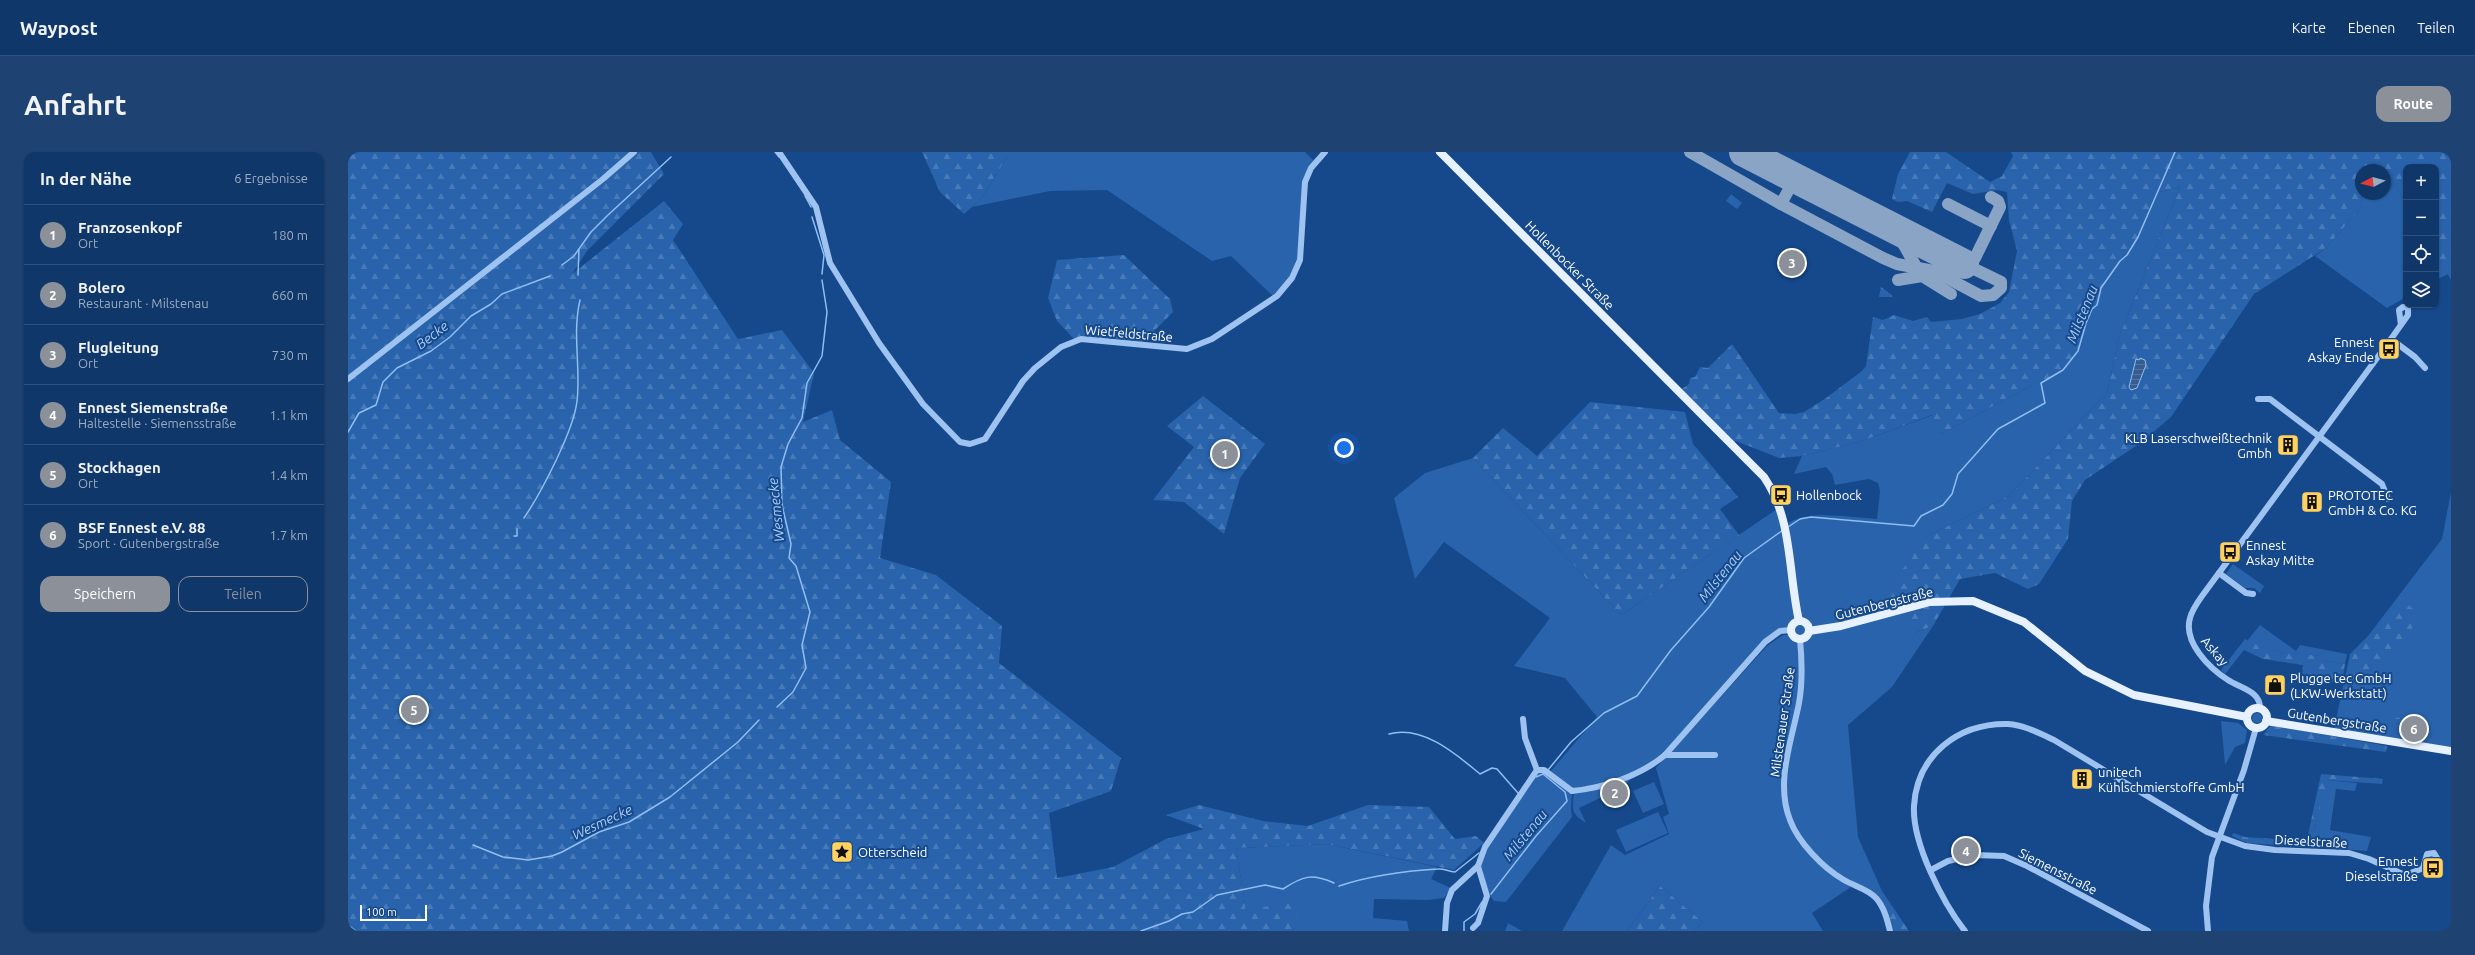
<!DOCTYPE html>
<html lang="de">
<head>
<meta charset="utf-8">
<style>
  body { margin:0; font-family:Ubuntu,sans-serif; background:#1e4271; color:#f1f3f6 }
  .controls { position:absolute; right:12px; top:12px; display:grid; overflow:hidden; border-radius:8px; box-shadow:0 1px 3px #0004 }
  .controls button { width:36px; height:36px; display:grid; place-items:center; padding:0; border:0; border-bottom:1px solid #30517d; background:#103769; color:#f1f3f6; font:20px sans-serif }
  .compass { position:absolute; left:2007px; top:12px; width:36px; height:36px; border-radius:50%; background:#103769; box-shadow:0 1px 3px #0004; rotate:263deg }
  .scale { position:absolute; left:12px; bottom:10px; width:67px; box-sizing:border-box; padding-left:4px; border:2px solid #fff; border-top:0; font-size:11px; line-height:14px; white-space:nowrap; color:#fff; -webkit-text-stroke:3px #15498c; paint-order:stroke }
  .you { position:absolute; left:996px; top:296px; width:14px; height:14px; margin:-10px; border:3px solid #fff; border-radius:50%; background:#1a73e8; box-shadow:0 0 0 6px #1a73e833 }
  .badge { display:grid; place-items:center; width:26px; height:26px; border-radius:50%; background:#8c9099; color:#fff; font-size:13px; font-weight:700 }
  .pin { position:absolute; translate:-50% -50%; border:2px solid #fff; box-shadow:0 1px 4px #0006 }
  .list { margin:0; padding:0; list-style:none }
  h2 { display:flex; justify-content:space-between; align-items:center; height:52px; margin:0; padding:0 16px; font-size:17px }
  h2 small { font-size:13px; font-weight:400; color:#9cacc0 }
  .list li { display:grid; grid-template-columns:26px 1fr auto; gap:12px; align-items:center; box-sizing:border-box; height:60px; padding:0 16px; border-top:1px solid #30517d }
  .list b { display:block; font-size:15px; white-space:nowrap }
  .list p { margin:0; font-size:13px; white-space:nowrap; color:#9cacc0 }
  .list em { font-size:13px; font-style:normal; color:#9cacc0 }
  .actions { display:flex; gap:8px; padding:12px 16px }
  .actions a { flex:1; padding:9px 0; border:1px solid #8c9099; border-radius:12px; text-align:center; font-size:14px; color:#8c9099 }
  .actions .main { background:#8c9099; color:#fff }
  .icon { flex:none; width:22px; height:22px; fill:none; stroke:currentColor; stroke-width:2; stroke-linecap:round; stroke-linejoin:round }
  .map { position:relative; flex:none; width:2103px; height:779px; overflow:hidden; border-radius:12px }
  header { display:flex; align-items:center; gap:24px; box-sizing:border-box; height:56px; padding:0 20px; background:#103769; border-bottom:1px solid #30517d }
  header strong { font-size:19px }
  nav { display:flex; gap:22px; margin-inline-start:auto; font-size:14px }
  .intro { display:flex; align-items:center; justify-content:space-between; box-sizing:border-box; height:96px; padding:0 24px }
  h1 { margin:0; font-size:28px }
  .button { padding:10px 18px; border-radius:12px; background:#8c9099; color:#fff; font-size:14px; font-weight:700 }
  main { display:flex; gap:24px; padding:0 24px }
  aside { flex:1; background:#103769; border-radius:12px; box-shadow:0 1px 3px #0004 }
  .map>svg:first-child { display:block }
  .green { fill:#2863ab }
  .forest { fill:url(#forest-firs) }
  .water { fill:url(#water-rules); stroke:#91bef2 }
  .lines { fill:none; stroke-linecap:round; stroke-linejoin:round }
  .stream { stroke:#91bef2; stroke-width:1.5 }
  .taxiway { stroke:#8aa4c6; stroke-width:12 }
  .runway { stroke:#8aa4c6; stroke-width:30 }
  .minor { stroke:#9fc3f0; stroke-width:6 }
  .major { stroke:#e8f1ff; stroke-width:8 }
  .labels { text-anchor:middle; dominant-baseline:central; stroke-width:4; stroke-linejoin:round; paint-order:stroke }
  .street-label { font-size:13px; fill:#fff; stroke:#15498c }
  .poi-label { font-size:13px; fill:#fff; stroke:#15498c; text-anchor:start }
  .water-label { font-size:14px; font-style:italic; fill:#abcdf7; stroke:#15498c }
</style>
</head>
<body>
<header>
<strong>Waypost</strong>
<nav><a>Karte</a><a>Ebenen</a><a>Teilen</a></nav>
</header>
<div class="intro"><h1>Anfahrt</h1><a class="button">Route</a></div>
<main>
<aside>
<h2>In der Nähe<small>6 Ergebnisse</small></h2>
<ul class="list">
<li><span class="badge">1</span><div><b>Franzosenkopf</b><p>Ort</p></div><em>180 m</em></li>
<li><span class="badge">2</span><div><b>Bolero</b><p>Restaurant · Milstenau</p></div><em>660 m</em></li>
<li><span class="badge">3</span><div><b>Flugleitung</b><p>Ort</p></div><em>730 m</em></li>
<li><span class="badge">4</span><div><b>Ennest Siemenstraße</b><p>Haltestelle · Siemensstraße</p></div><em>1.1 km</em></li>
<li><span class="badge">5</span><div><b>Stockhagen</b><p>Ort</p></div><em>1.4 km</em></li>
<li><span class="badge">6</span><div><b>BSF Ennest e.V. 88</b><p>Sport · Gutenbergstraße</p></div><em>1.7 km</em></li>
</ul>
<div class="actions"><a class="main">Speichern</a><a>Teilen</a></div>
</aside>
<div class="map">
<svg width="2103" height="779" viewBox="0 0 2103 779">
  <defs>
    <pattern id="forest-firs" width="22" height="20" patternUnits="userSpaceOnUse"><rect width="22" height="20" fill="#2863ab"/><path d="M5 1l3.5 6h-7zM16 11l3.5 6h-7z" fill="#487ab8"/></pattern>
    <pattern id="water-rules" width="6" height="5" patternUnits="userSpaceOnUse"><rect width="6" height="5" fill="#375c8e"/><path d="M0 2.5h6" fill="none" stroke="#55749f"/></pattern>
  </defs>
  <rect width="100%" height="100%" fill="#15498c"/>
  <g class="green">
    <polygon points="659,0 957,0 967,10 959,24 950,114 927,146 883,104 864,109 759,38 702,39 624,55 633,47 659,5"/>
    <polygon points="2041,23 2058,51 2058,145 2039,156 1967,104 1978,96 2014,54 2014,42 2037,42 2037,25"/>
    <path d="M 1832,35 L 1771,185 L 1759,241 L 1661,344 L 1579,384 L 1566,481 L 1585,474 L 1544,535 L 1500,573 L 1510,685 L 1534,739 L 1532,744 L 1506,733 L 1464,761 L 1475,779 L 1346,779 L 1355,770 L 1312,734 L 1279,779 L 1214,779 L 1263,693 L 1277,703 L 1321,682 L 1315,665 L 1321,662 L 1308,616 L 1419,494 L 1435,483 L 1441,483 L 1448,489 L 1443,480 L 1432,479 L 1424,484 L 1317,603 L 1267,630 L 1224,639 L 1223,658 L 1224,665 L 1158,750 L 1146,749 L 1141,742 L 1133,713 L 1139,696 L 1194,614 L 1202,620 L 1249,565 L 1217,526 L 1166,514 L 1202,466 L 1096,390 L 1067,427 L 1046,346 L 1077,321 L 1125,306 L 1273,463 L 1432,355 L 1437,374 C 1455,356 1505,366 1529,367 L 1532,339 L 1530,331 L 1521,327 L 1487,333 L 1484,322 L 1478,315 L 1446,322 L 1454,304 L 1514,289 L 1585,263 L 1593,282 L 1686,232 L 1707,224 L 1722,210 L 1730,199 L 1738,171 L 1744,157 L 1749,153 L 1753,136 L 1772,109 L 1779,103 L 1790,85 L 1808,41 Z"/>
    <polygon points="1383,42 1394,51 1389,57 1378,49"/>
    <polygon points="2088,102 2100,122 2088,128"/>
    <polygon points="2103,340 2103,603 1986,577 2002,502 2020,484 2094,387"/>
    <polygon points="1885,412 1916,434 1912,441 1906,436 1897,436 1878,422"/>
    <path d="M 1912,473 L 1948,499 L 1952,493 L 1999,502 L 1997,512 L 1976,509 L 1977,504 C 1948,503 1925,502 1899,489 Z"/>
    <circle cx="1909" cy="566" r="5"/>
    <polygon points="1873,569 1890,571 1899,578 1897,591 1887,595 1877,613"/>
    <path d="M 1287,623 L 1275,635 L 1231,656 L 1238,671 C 1223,661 1224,658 1226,641 C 1248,639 1267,633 1287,623 Z"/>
    <polygon points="1978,628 2009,631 2007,639 1988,637 1982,678 2023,685 2019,699 1959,694 1961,678 1966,679"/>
    <polygon points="1306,630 1316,652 1295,661 1285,639"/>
    <polygon points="1310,660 1320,681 1278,700 1268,678"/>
    <polygon points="979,692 1089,715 1083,727 1103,736 1096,746 1080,748 1026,747 1025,766 1059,769 1061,779 944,779 949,775 898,759 888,696"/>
    <polygon points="1160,771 1174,779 1157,779"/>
  </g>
  <g class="forest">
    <polygon points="0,0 303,0 316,22 239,99 224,122 316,49 335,72 325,88 390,187 434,178 466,221 455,270 484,258 492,288 543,330 532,406 588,423 654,474 651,511 773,606 763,639 701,661 709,726 765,715 818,687 856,677 818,663 851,653 915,669 960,674 1020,653 1081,655 1107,687 1128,684 1136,691 1106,718 979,692 888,696 898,759 947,748 949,775 944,779 0,779"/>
    <polygon points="574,0 659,0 659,5 633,47 616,62 592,40"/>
    <polygon points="1562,0 1598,0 1642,30 1654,24 1665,4 1663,0 2100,0 2103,5 2103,128 2088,102 2088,15 2058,15 2058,51 2041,23 2037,25 2037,18 2013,18 2014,54 1978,96 1906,142 1823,265 1791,292 1737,328 1724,349 1720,387 1691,432 1680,437 1647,421 1612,427 1585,474 1566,481 1535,444 1579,384 1661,344 1759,241 1771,185 1832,35 1808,41 1790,85 1779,103 1772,109 1753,136 1749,153 1744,157 1738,171 1730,199 1722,210 1707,224 1686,232 1593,282 1584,263 1514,289 1454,304 1431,306 1388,289 1383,292 1331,239 1341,232 1342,226 1347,225 1352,215 1360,216 1384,192 1431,261 1447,262 1456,260 1478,246 1514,219 1518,214 1525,165 1535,168 1546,163 1565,169 1579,165 1583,170 1614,167 1632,162 1652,151 1661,140 1669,99 1661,68 1659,40 1650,38 1625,42 1599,31 1584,60 1559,49 1550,50 1544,47 1550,22"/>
    <polygon points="776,103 822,147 825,160 792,193 727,188 709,169 700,146 709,108"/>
    <polygon points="1533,135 1544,143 1544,145 1531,145"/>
    <polygon points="855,244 917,292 892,326 876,382 836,350 805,348 846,295 819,274"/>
    <polygon points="1242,250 1337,260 1345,292 1390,345 1372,357 1391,383 1273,463 1125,306 1155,276 1189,304"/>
    <polygon points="2052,446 2071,462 2060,484 2005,540 1997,539 2005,503 2023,485"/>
    <path d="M 1897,487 C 1926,503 1945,502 1977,504 L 1977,509 L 1997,512 L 1994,532 L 1954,523 L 1955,513 L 1915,507 L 1896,498 L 1877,522 L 1873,518 Z"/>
    <polygon points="2047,565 2052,566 2048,585 2007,578 2008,572 2045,578"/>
    <polygon points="1923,573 2039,594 2038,600 1915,583"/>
    <polygon points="1973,622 2035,627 2034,632 1979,628 1966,679 1961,678"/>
    <polygon points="1885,681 1897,685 1954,689 1953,695 1899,691 1884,684"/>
    <polygon points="1312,734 1355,770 1346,779 1279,779"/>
    <polygon points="1534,739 1561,779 1545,779 1530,745"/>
  </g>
  <polygon class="water" points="1792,206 1797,208 1798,213 1789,236 1783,238 1781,235 1788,207 1791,208"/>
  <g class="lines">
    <g class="stream">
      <polyline points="427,0 431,5"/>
      <polyline points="457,44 463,55"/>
      <polyline points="464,65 476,103 474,122"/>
      <polyline points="214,113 226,104 243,80 260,63 323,5"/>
      <polyline points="230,123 231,97"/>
      <polyline points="0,280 11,261 28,253 35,230 49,216 83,199 102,185 123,164 143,152 154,142 202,124"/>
      <path d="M 176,366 C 193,341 226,278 229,249 C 233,215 224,182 232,148"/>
      <polyline points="1440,375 1452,367 1463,365 1566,374 1573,364 1595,353 1604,342 1610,322 1650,277 1697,251 1693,231 1715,218 1730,199 1738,171 1744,157 1749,153 1753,136 1772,109 1779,103 1790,85 1827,0"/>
      <polyline points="166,384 169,384 169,377"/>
      <polyline points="429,555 445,540 458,516 454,493 462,460 448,414 441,406 443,392 434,353 433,315 440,292 454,266 459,231 474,204 479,160 474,128"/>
      <path d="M 1041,582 C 1075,573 1108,602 1132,622 L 1144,616 L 1149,617 L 1170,641"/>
      <polyline points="1200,618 1223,590 1256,561 1289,544 1323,498 1361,455 1396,406 1435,378"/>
      <polyline points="1188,625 1195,622"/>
      <polyline points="125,693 155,705 180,708 204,704 214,700 251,680 281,670 322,645 390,590 411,568"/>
      <path d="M 991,734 C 1024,723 1055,719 1090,717 C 1095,716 1101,720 1107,720 L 1131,701"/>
      <polyline points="1143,742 1188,684 1219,649 1217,640 1195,622 1197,621"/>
      <polyline points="0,773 8,779"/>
      <path d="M 793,779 L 821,769 L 834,762 L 845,760 L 869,743 L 917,733 L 935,737 C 955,724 963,721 986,731"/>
      <polyline points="1116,779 1116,770 1127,762 1134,750"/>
    </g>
    <g class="taxiway">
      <polyline points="1342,0 1433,52 1535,106 1549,112 1586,119 1633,144 1645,143 1653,136 1653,130 1616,112"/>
      <polyline points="1433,52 1447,26"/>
      <polyline points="1600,52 1643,74"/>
      <polyline points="1547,77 1571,120"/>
      <polyline points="1616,112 1627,106 1652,55 1650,49 1643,45"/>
      <polyline points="1586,119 1595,113 1594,101"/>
      <polyline points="1550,128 1574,124 1603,142"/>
    </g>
    <polyline class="runway" points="1396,0 1616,112"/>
    <g class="minor">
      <polyline points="431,0 468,55 482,111 531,191 575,252 612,290 622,292 637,287 675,229 687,216 713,195 733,187 839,197 864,187 929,144 944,126 952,108 957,30 963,16 977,0"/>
      <polyline points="2043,187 2067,205 2077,216"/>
      <polyline points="0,227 255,27 286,0"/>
      <polyline points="1910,247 1922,247 2034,332 2040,347"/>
      <polyline points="1871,421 1898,441 1905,442"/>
      <path d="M 1452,487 C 1454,508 1455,529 1451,551 C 1444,588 1427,630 1442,668 C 1450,690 1475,716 1496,728 C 1506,734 1520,737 1528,746 C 1536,755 1539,767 1542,779"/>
      <path d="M 1912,557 C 1913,539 1892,536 1880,528 C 1861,516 1835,490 1842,466 C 1844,458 1849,451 1854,444 L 2043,187 L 2060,163 L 2060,155 L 2055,155 L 2051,158 L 2053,173"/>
      <polyline points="1175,567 1177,586 1189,618"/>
      <polyline points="1317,603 1367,603"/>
      <polyline points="1583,718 1600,709 1627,703 1656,704 1679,714 1800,779"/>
      <path d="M 1125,776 L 1130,771 L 1139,744 L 1130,714 L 1137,695 L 1189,618 L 1196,618 L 1224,639 C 1255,636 1292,624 1317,603 L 1417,490 L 1432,479 L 1443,478"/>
      <polyline points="1097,779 1099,751 1104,738 1130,714"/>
      <path d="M 1617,779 C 1595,751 1564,691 1566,654 C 1569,603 1610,571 1660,572 C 1676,573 1691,581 1706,588 L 1859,680 L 1897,694 L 1927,698 L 2001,701 L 2021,707 L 2057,723 L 2084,713 L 2089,706 L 2086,701 L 2079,702 L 2075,716"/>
      <polyline points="1860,779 1858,754 1864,705 1896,618 1908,576"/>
    </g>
    <g class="major">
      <path d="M 1092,0 L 1416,325 C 1445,367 1440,421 1451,469"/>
      <circle cx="1452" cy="478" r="9"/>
      <polyline points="1461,479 1493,474 1582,450 1625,449 1676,470 1737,519 1786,543 1899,565"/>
      <circle cx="1909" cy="566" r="10"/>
      <polyline points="1918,569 2103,599"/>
    </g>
  </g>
  <defs>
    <g id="bus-square" transform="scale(1.15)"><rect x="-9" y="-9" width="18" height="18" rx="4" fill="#ffd15e" stroke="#15498c"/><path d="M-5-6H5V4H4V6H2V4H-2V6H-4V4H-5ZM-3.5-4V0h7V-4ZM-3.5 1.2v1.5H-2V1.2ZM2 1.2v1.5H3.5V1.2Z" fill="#111"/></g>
    <g id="building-square" transform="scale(1.15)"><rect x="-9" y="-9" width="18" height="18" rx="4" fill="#ffd15e" stroke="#15498c"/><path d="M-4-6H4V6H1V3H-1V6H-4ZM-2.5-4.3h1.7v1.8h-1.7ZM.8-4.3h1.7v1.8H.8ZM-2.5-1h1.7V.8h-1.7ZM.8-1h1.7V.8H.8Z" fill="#111"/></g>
    <g id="shop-square" transform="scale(1.15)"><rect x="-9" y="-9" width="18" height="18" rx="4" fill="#ffd15e" stroke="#15498c"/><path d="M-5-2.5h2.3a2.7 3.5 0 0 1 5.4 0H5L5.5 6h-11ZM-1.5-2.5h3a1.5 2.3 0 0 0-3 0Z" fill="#111"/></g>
    <g id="sight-square" transform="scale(1.15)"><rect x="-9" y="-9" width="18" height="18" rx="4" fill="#ffd15e" stroke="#15498c"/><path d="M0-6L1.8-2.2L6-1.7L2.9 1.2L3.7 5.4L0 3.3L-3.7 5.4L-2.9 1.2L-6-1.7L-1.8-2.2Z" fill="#111"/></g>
  </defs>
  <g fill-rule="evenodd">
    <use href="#bus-square" x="2041" y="197"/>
    <use href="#building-square" x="1940" y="293"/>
    <use href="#bus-square" x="1433" y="343"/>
    <use href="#building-square" x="1964" y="350"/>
    <use href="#bus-square" x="1882" y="400"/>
    <use href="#shop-square" x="1927" y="533"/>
    <use href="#building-square" x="1734" y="627"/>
    <use href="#sight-square" x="494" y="700"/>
    <use href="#bus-square" x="2085" y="716"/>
  </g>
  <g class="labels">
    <g class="street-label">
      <text transform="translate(1222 113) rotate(45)">Hollenbocker Straße</text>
      <text transform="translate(781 181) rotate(5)">Wietfeldstraße</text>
      <text transform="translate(1536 451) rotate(-14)">Gutenbergstraße</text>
      <text transform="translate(1867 499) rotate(49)">Askay</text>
      <text transform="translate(1989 568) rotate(9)">Gutenbergstraße</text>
      <text transform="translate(1434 570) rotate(-82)">Milstenauer Straße</text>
      <text transform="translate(1963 689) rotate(3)">Dieselstraße</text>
      <text transform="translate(1710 719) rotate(27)">Siemensstraße</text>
    </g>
    <g class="poi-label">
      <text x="2026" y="190" text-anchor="end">Ennest<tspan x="2026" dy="15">Askay Ende</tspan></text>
      <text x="1924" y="286" text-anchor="end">KLB Laserschweißtechnik<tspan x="1924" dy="15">Gmbh</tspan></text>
      <text x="1448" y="343">Hollenbock</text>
      <text x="1980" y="343">PROTOTEC<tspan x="1980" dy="15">GmbH &amp; Co. KG</tspan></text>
      <text x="1898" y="393">Ennest<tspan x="1898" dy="15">Askay Mitte</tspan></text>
      <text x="1942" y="526">Plugge tec GmbH<tspan x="1942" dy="15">(LKW-Werkstatt)</tspan></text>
      <text x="1750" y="620">unitech<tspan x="1750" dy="15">Kühlschmierstoffe GmbH</tspan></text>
      <text x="510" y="700">Otterscheid</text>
      <text x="2070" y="709" text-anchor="end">Ennest<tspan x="2070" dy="15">Dieselstraße</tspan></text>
    </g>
    <g class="water-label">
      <text transform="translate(1734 162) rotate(-68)">Milstenau</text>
      <text transform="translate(84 183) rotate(-37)">Becke</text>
      <text transform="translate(428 358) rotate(-96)">Wesmecke</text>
      <text transform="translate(1372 424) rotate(-52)">Milstenau</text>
      <text transform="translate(254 670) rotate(-25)">Wesmecke</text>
      <text transform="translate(1177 683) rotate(-51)">Milstenau</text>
    </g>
  </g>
</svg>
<div class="controls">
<button>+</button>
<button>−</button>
<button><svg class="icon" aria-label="locate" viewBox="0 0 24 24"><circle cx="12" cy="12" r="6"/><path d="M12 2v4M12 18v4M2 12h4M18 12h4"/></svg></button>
<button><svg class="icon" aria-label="layers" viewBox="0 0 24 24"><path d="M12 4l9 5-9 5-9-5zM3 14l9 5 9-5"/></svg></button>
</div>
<svg class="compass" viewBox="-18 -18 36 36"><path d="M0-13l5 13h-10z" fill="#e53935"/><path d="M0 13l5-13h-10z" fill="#9cacc0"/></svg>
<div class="scale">100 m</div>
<div class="you"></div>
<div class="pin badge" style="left:877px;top:302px">1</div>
<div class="pin badge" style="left:1267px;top:641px">2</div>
<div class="pin badge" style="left:1444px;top:111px">3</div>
<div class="pin badge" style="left:1618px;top:699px">4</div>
<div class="pin badge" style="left:66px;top:558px">5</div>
<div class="pin badge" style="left:2066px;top:577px">6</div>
</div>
</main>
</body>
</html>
